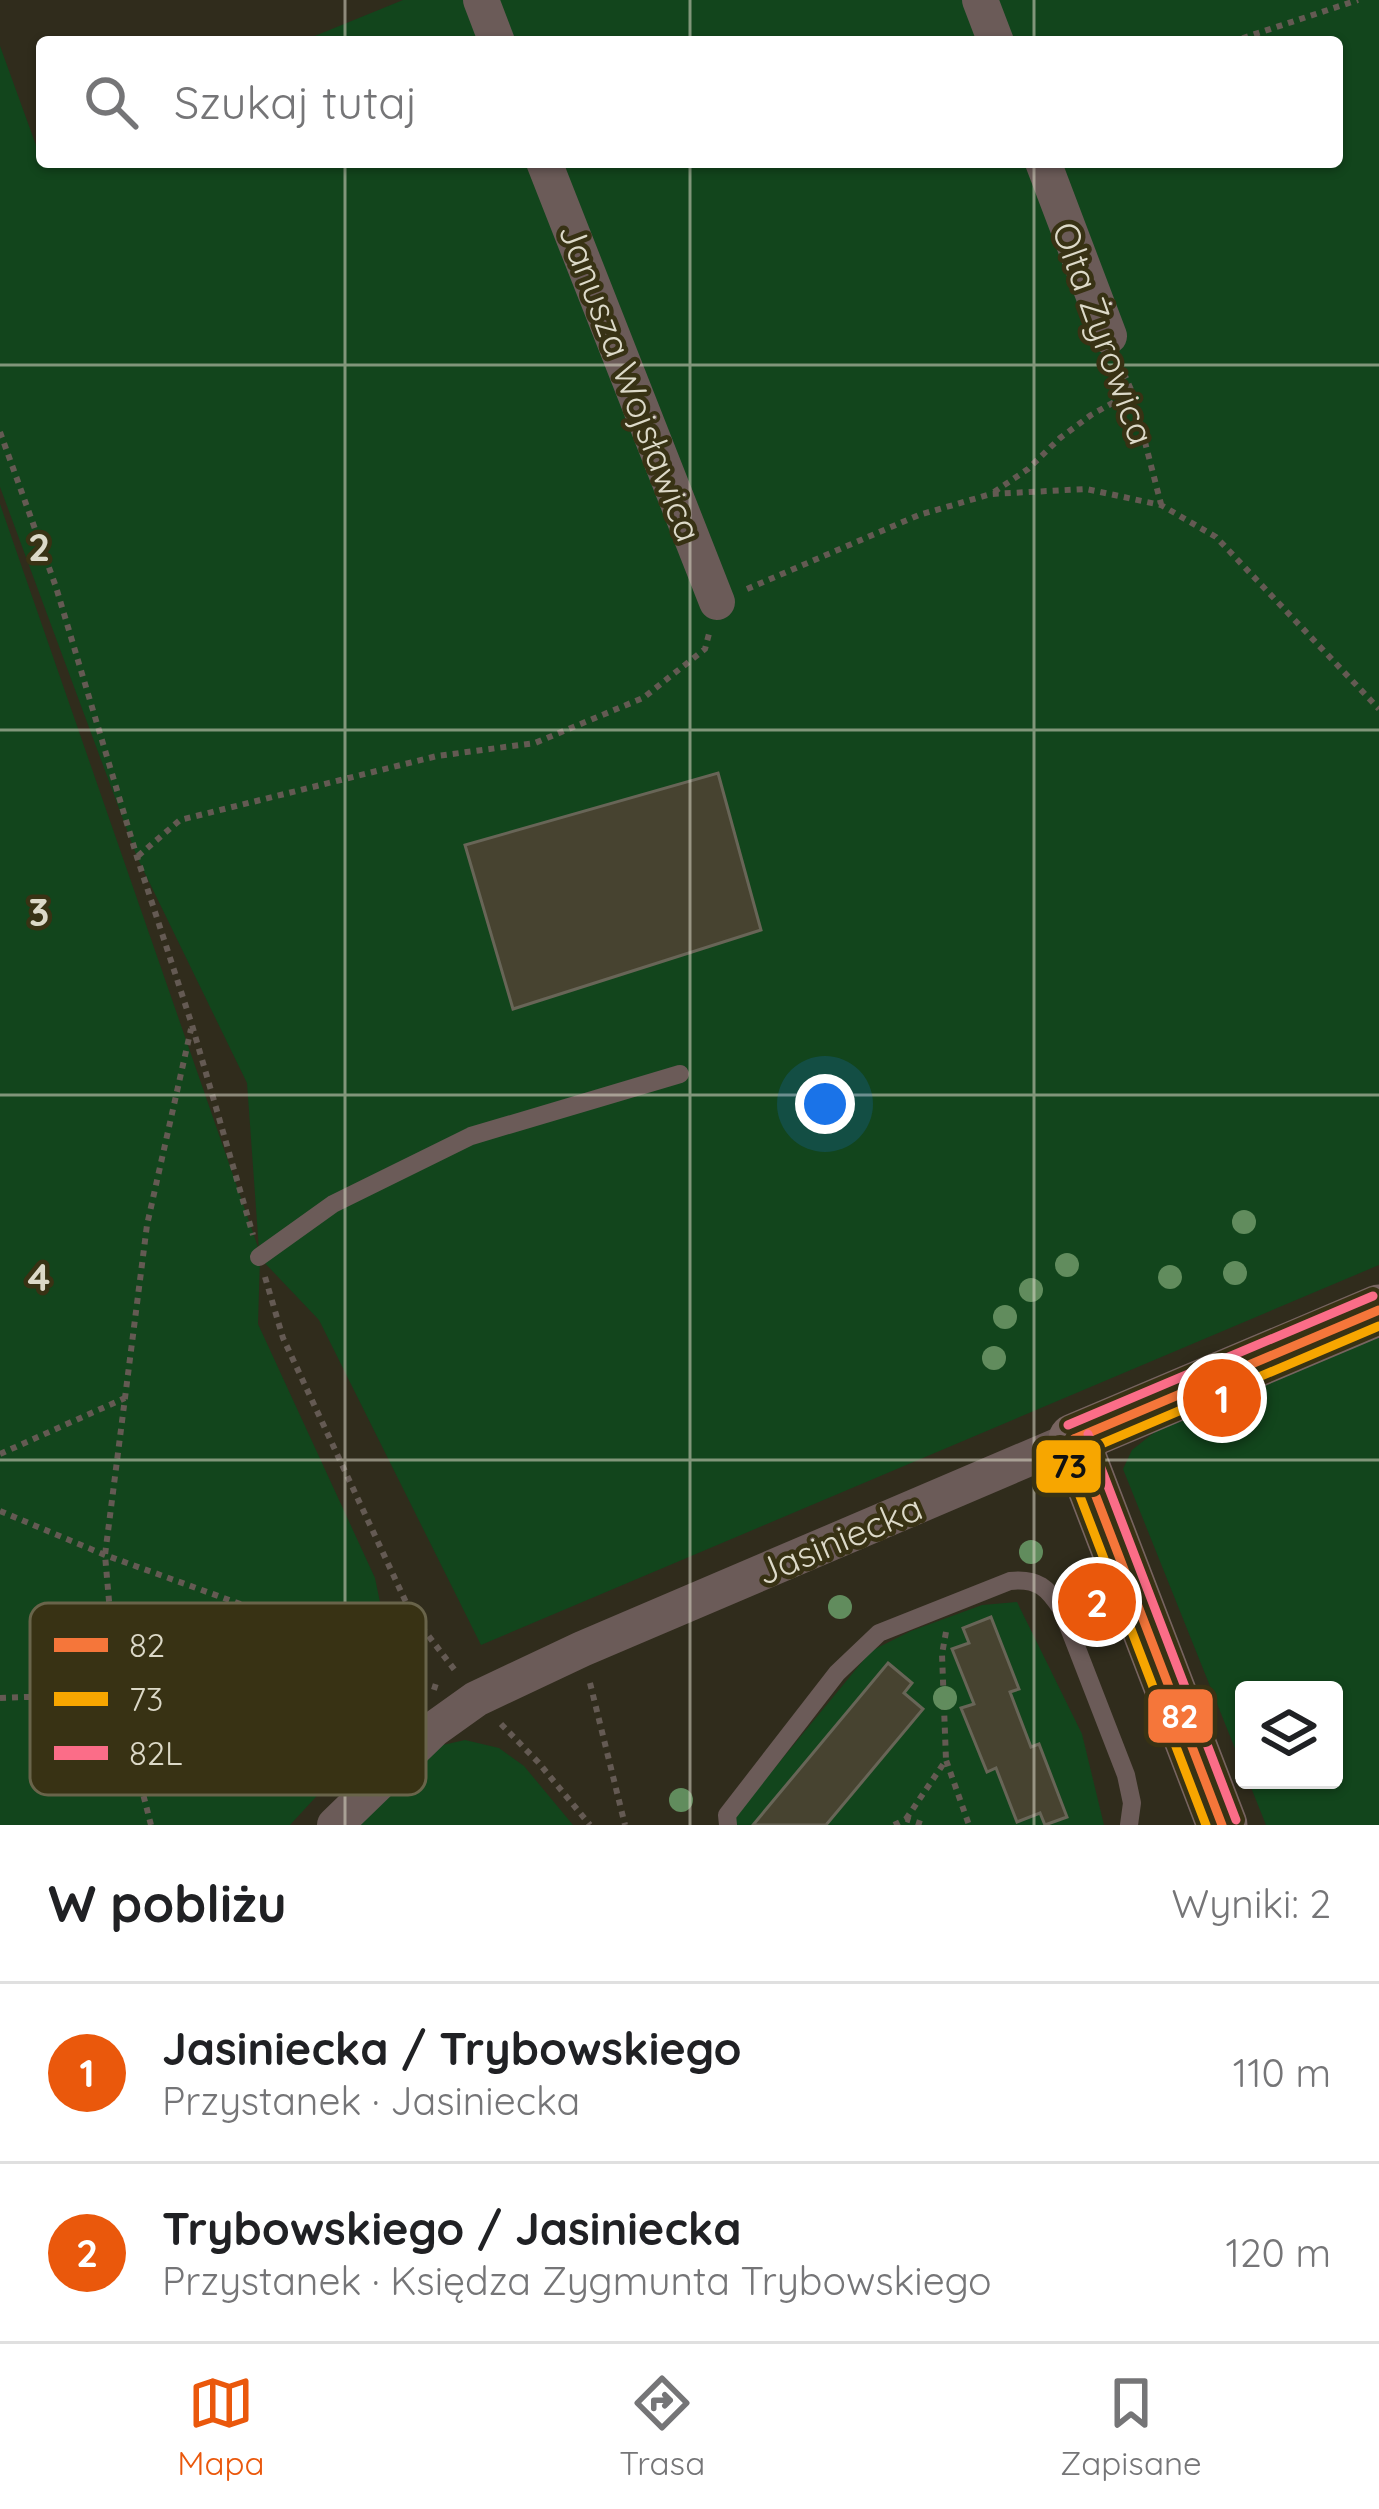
<!DOCTYPE html>
<html lang="pl">
<head>
<meta charset="utf-8">
<style>
  body { margin:0; font-family:Quicksand,sans-serif; background:#f2f2f2; color:#202124 }
  .controls { position:absolute; right:36px; bottom:36px; display:grid; overflow:hidden; border-radius:12px; box-shadow:0 3px 9px #0004 }
  .controls button { width:108px; height:108px; display:grid; place-items:center; padding:0; border:0; border-bottom:3px solid #e0e0e0; background:#fff; color:#202124; font:60px sans-serif }
  .you { position:absolute; left:825px; top:1104px; width:42px; height:42px; margin:-30px; border:9px solid #fff; border-radius:50%; background:#1a73e8; box-shadow:0 0 0 18px #1a73e833 }
  .badge { display:grid; place-items:center; width:78px; height:78px; border-radius:50%; background:#ea580c; color:#fff; font-size:39px; font-weight:700 }
  .pin { position:absolute; translate:-50% -50%; border:6px solid #fff; box-shadow:0 3px 12px #0006 }
  .list { margin:0; padding:0; list-style:none }
  h2 { display:flex; justify-content:space-between; align-items:center; height:156px; margin:0; padding:0 48px; font-size:51px }
  h2 small { font-size:39px; font-weight:400; color:#757577 }
  .list li { display:grid; grid-template-columns:78px 1fr auto; gap:36px; align-items:center; box-sizing:border-box; height:180px; padding:0 48px; border-top:3px solid #e0e0e0 }
  .list b { display:block; font-size:45px; white-space:nowrap }
  .list p { margin:0; font-size:39px; white-space:nowrap; color:#757577 }
  .list em { font-size:39px; font-style:normal; color:#757577 }
  .icon { flex:none; width:66px; height:66px; fill:none; stroke:currentColor; stroke-width:2; stroke-linecap:round; stroke-linejoin:round }
  .map { position:relative; flex:none; width:1379px; height:1825px; overflow:hidden }
  .search { position:absolute; background:#fff; box-shadow:0 3px 9px #0004; left:36px; right:36px; top:36px; height:132px; display:flex; align-items:center; gap:30px; box-sizing:border-box; padding:0 42px; border-radius:12px; color:#757577; font-size:45px }
  .sheet { height:516px; background:#fff }
  nav { display:flex; justify-content:space-around; align-items:center; box-sizing:border-box; height:168px; border-top:3px solid #e0e0e0; background:#fff; font-size:33px; color:#757577 }
  nav a { display:grid; justify-items:center; gap:6px }
  nav .on { color:#ea580c }
  .map>svg:first-child { display:block }
  .green { fill:#12451c }
  .building { fill:#474330; stroke:#686557; stroke-width:3 }
  .lines { fill:none; stroke-linecap:round; stroke-linejoin:round }
  .path { stroke:#645a53; stroke-width:6; stroke-dasharray:6 6; stroke-linecap:butt }
  .lane { stroke:#6b5b58; stroke-width:18 }
  .street { stroke:#6b5b58; stroke-width:36 }
  .secondary { stroke:#776460; stroke-width:51 }
  .bus-1-casing { stroke:#383214; stroke-width:18 }
  .bus-2-casing { stroke:#383214; stroke-width:18 }
  .bus-3-casing { stroke:#383214; stroke-width:18 }
  .bus-1 { stroke:#f5763a; stroke-width:9 }
  .bus-2 { stroke:#f7a600; stroke-width:9 }
  .bus-3 { stroke:#fb6d88; stroke-width:9 }
  .tree { fill:#618c5d }
  .grid { fill:none; stroke:#dcd9c8; stroke-width:3; stroke-opacity:0.55 }
  .labels { text-anchor:middle; dominant-baseline:central; stroke-width:9; stroke-linejoin:round; paint-order:stroke }
  .street-label { font-size:36px; fill:#dcd9c8; stroke:#383214 }
  .key { fill:#383214; stroke:#69644a; stroke-width:3 }
  .key-label { font-size:33px; fill:#dcd9c8 }
  .grid-label { font-size:39px; text-anchor:middle; font-weight:bold; fill:#dcd9c8; stroke:#383214; stroke-width:9; stroke-linejoin:round; paint-order:stroke }
  .line-badge { stroke:#383214; stroke-width:4.5 }
  .badge-label { font-size:33px; text-anchor:middle; font-weight:bold; fill:#fff }
  .pale-badge-label { font-size:33px; text-anchor:middle; font-weight:bold; fill:#111 }
</style>
</head>
<body>
<div class="map">
<svg width="1379" height="1825" viewBox="0 0 1379 1825">
  <rect width="100%" height="100%" fill="#302c1c"/>
  <g class="green">
    <polygon points="403,0 1379,0 1379,1265 481,1645 319,1320 260,1258 258,1324 375,1578 388,1641 320,1715 326,1786 290,1825 0,1825 0,504 259,1250 247,1083 137,857 0,487 0,46 37,148 42,147 42,162 1337,162 1337,42 300,42"/>
    <polygon points="1379,1337 1379,1825 1266,1825 1248,1780 1334,1780 1334,1690 1244,1690 1244,1771 1123,1469 1132,1450 1156,1431"/>
    <polygon points="1017,1602 1082,1734 1104,1825 732,1825 730,1822 871,1651 911,1631 982,1605"/>
    <polygon points="465,1740 499,1748 524,1766 573,1825 358,1825 438,1746"/>
  </g>
  <g class="building">
    <polygon points="718,773 761,930 513,1009 465,845"/>
    <polygon points="991,1617 1019,1689 1010,1692 1031,1747 1039,1744 1067,1817 1045,1825 1040,1813 1017,1822 996,1768 987,1772 961,1708 974,1704 952,1649 969,1643 963,1628"/>
    <polygon points="888,1663 912,1683 904,1693 923,1709 826,1825 753,1825"/>
  </g>
  <g class="lines">
    <g class="path">
      <polyline points="1231,42 1358,0"/>
      <polyline points="1119,362 1132,392 1161,504"/>
      <polyline points="0,432 56,587 137,857 192,1025 253,1235"/>
      <polyline points="994,492 1028,469 1060,438 1091,415 1132,392"/>
      <polyline points="747,589 919,515 991,494 1086,489 1161,505 1216,537 1379,709"/>
      <polyline points="138,856 180,820 437,756 535,743 643,698 705,649 710,630"/>
      <polyline points="265,1277 283,1338 411,1613 457,1673"/>
      <polyline points="0,1454 125,1398"/>
      <polyline points="0,1511 105,1555 337,1639 376,1668 438,1688"/>
      <polyline points="946,1632 942,1654 946,1760"/>
      <polyline points="590,1683 625,1825"/>
      <polyline points="0,1698 328,1686 376,1668"/>
      <polyline points="501,1724 538,1762 590,1825"/>
      <polyline points="906,1819 946,1760 969,1825"/>
      <polyline points="151,1825 117,1692 105,1555 147,1225 191,1029"/>
      <polyline points="894,1825 906,1819 925,1825"/>
    </g>
    <g class="lane">
      <polyline points="259,1257 333,1204 471,1136 680,1074"/>
      <path d="M 728,1825 L 727,1815 L 837,1673 L 879,1633 L 1010,1581 C 1038,1578 1048,1588 1062,1610 L 1126,1775 L 1132,1803 L 1129,1825"/>
    </g>
    <g class="street">
      <polyline points="481,0 497,42"/>
      <polyline points="980,0 996,42"/>
      <polyline points="544,162 717,602"/>
      <polyline points="1043,162 1109,336"/>
      <polyline points="335,1825 434,1729 476,1699 582,1649 1074,1439"/>
    </g>
    <polyline class="secondary" points="1222,1825 1074,1439 1379,1310"/>
    <g class="bus-1-casing">
      <g id="bus-1">
        <polyline points="1074,1439 1222,1825"/>
        <polyline points="1074,1439 1379,1310"/>
      </g>
    </g>
    <g class="bus-2-casing">
      <g id="bus-2">
        <polyline points="1060,1444 1206,1825"/>
        <polyline points="1080,1453 1379,1326"/>
      </g>
    </g>
    <g class="bus-3-casing">
      <g id="bus-3">
        <polyline points="1068,1425 1373,1296"/>
        <polyline points="1088,1434 1236,1820"/>
      </g>
    </g>
    <use href="#bus-1" class="bus-1"/>
    <use href="#bus-2" class="bus-2"/>
    <use href="#bus-3" class="bus-3"/>
  </g>
  <g class="tree">
    <circle cx="1244" cy="1222" r="12"/>
    <circle cx="1067" cy="1265" r="12"/>
    <circle cx="1235" cy="1273" r="12"/>
    <circle cx="1170" cy="1277" r="12"/>
    <circle cx="1031" cy="1290" r="12"/>
    <circle cx="1005" cy="1317" r="12"/>
    <circle cx="994" cy="1358" r="12"/>
    <circle cx="1031" cy="1552" r="12"/>
    <circle cx="840" cy="1607" r="12"/>
    <circle cx="945" cy="1698" r="12"/>
    <circle cx="681" cy="1800" r="12"/>
  </g>
  <path class="grid" d="M 345,0 L 345,42M 690,0 L 690,42M 1034,0 L 1034,42M 345,162 L 345,1825M 690,162 L 690,1825M 1034,162 L 1034,1825M 0,365 L 1379,365M 0,730 L 1379,730M 0,1095 L 1379,1095M 0,1460 L 1379,1460"/>
  <g class="labels">
    <g class="street-label">
      <text transform="translate(1104 333) rotate(70)">Olta Żyrowica</text>
      <text transform="translate(631 382) rotate(69)">Janusza Wojsławica</text>
      <text transform="translate(839 1539) rotate(-23)">Jasiniecka</text>
    </g>
  </g>
  <rect x="30" y="1603" width="396" height="192" rx="18" class="key"/>
  <rect x="54" y="1638" width="54" height="14" fill="#f5763a"/>
  <rect x="54" y="1692" width="54" height="14" fill="#f7a600"/>
  <rect x="54" y="1746" width="54" height="14" fill="#fb6d88"/>
  <g class="key-label">
    <text x="129" y="1657">82</text>
    <text x="129" y="1711">73</text>
    <text x="129" y="1765">82L</text>
  </g>
  <g class="grid-label">
    <text x="39" y="561">2</text>
    <text x="39" y="926">3</text>
    <text x="39" y="1291">4</text>
  </g>
  <g class="line-badge">
    <rect x="1034" y="1438" width="69" height="57" rx="12" fill="#f7a600"/>
    <rect x="1146" y="1687" width="69" height="58" rx="12" fill="#f5763a"/>
  </g>
  <g class="badge-label">
    <text x="1180" y="1728">82</text>
  </g>
  <g class="pale-badge-label">
    <text x="1069" y="1478">73</text>
  </g>
</svg>
<div class="controls">
<button><svg class="icon" aria-label="layers" viewBox="0 0 24 24"><path d="M12 4l9 5-9 5-9-5zM3 14l9 5 9-5"/></svg></button>
</div>
<div class="you"></div>
<div class="pin badge" style="left:1222px;top:1398px">1</div>
<div class="pin badge" style="left:1097px;top:1602px">2</div>
<div class="search"><svg class="icon" aria-label="search" viewBox="0 0 24 24"><circle cx="10" cy="10" r="6"/><path d="M15 15l6 6"/></svg>Szukaj tutaj</div>
</div>
<section class="sheet">
<h2>W pobliżu<small>Wyniki: 2</small></h2>
<ul class="list">
<li><span class="badge">1</span><div><b>Jasiniecka / Trybowskiego</b><p>Przystanek · Jasiniecka</p></div><em>110 m</em></li>
<li><span class="badge">2</span><div><b>Trybowskiego / Jasiniecka</b><p>Przystanek · Księdza Zygmunta Trybowskiego</p></div><em>120 m</em></li>
</ul>
</section>
<nav>
<a class="on"><svg class="icon" aria-label="map" viewBox="0 0 24 24"><path d="M3 6l6-2 6 2 6-2v14l-6 2-6-2-6 2zM9 4v14M15 6v14"/></svg>Mapa</a>
<a><svg class="icon" aria-label="directions" viewBox="0 0 24 24"><path d="M12 3l9 9-9 9-9-9zM9 14v-3h6M13 9l2 2-2 2"/></svg>Trasa</a>
<a><svg class="icon" aria-label="saved" viewBox="0 0 24 24"><path d="M7 4h10v16l-5-4-5 4z"/></svg>Zapisane</a>
</nav>
</body>
</html>
